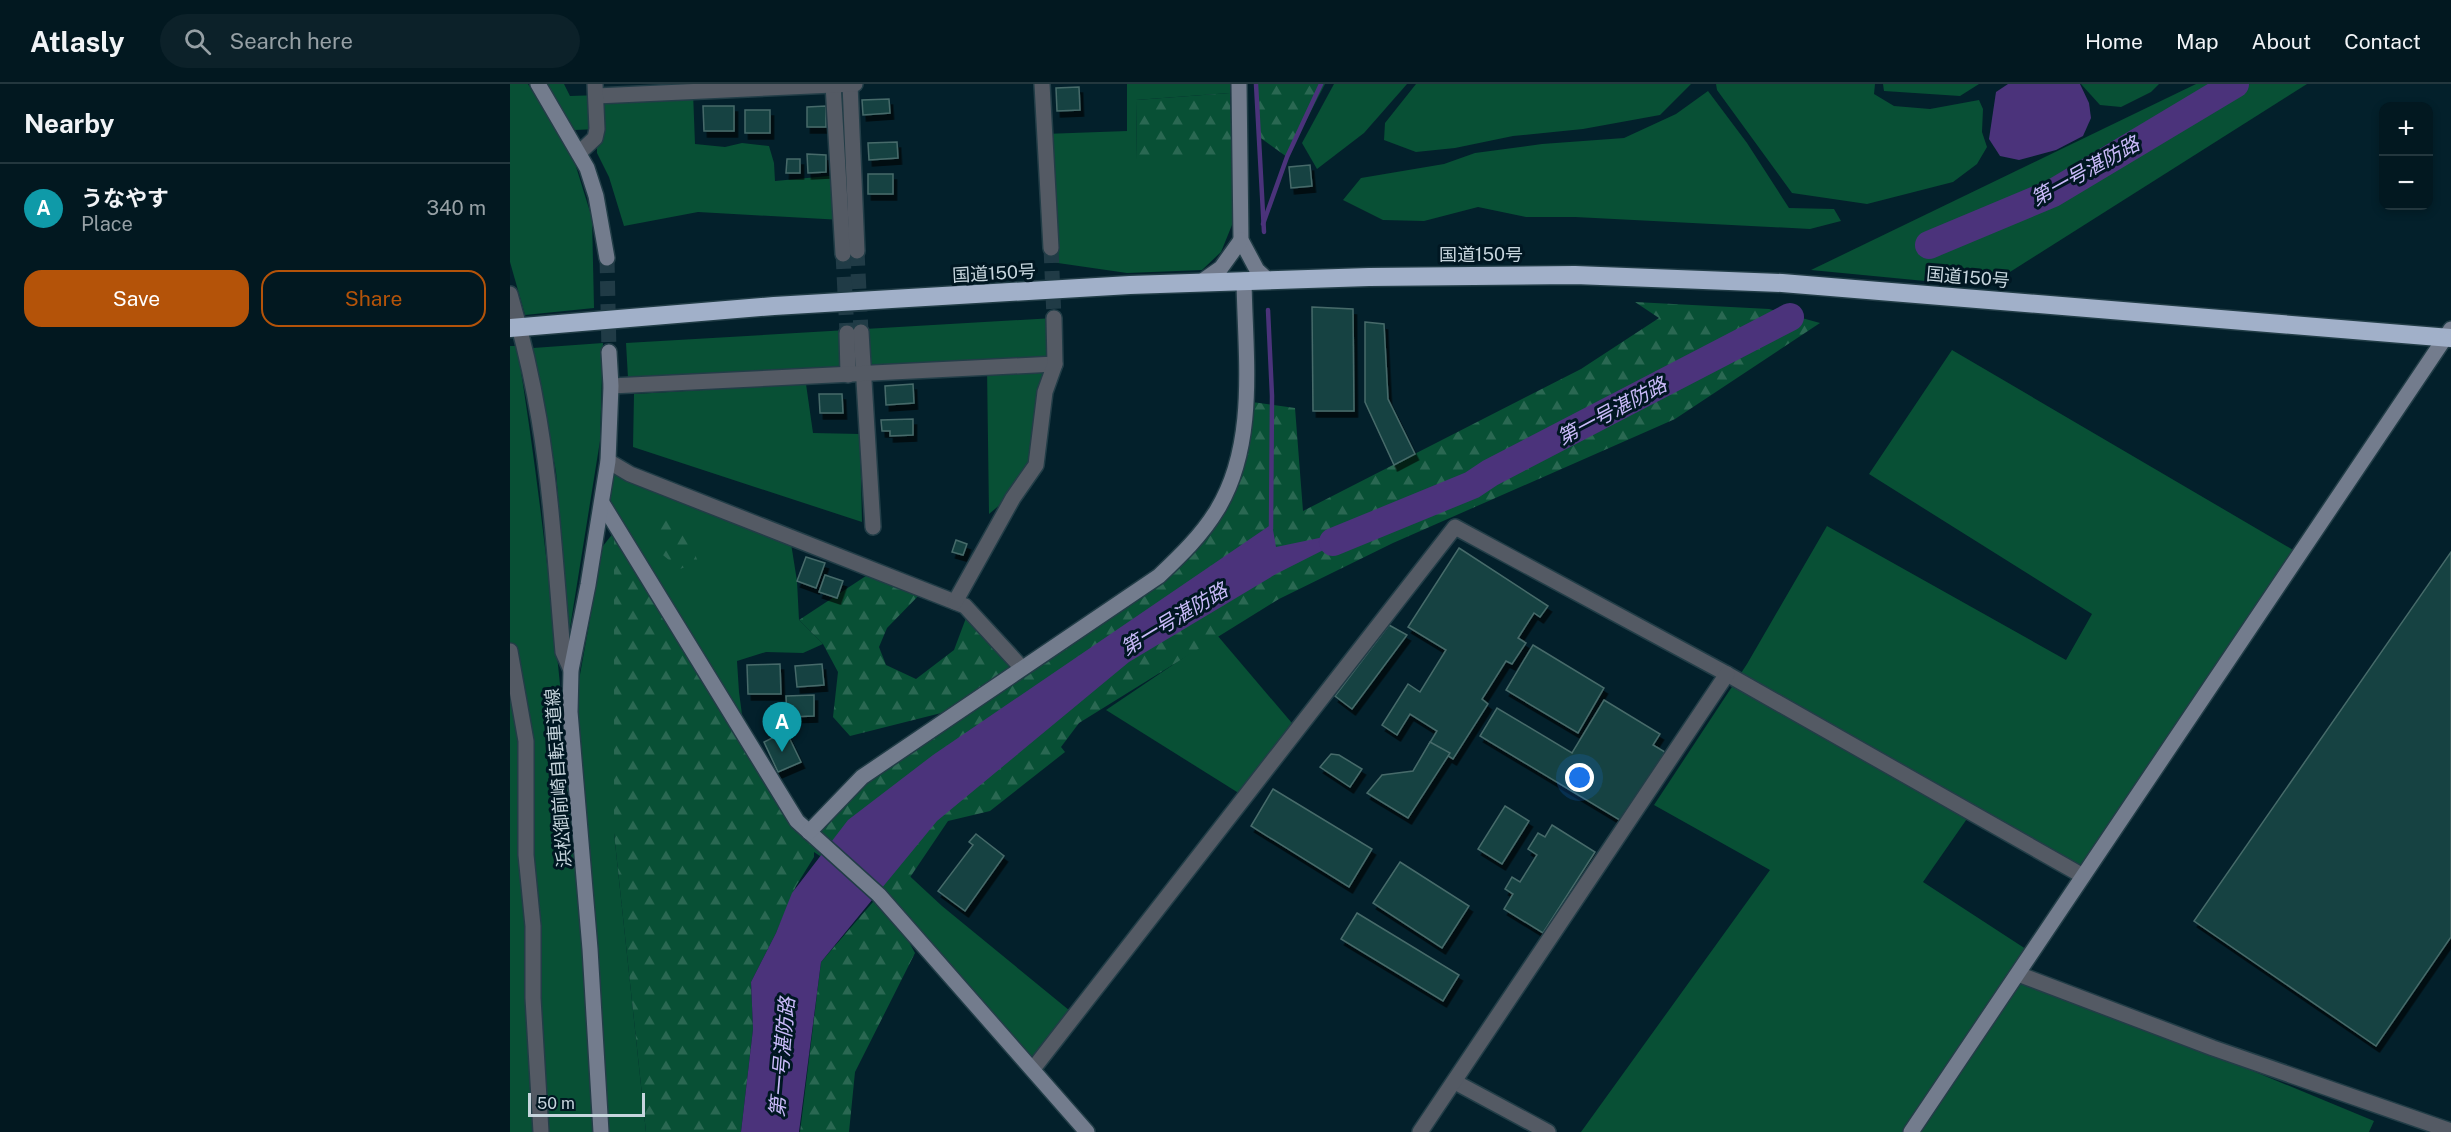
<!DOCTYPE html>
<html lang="en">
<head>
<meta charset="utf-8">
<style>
  body { margin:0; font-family:"Public Sans","Noto Sans JP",sans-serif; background:#0c2129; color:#f1f3f6 }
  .controls { position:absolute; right:18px; top:18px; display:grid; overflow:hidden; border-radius:12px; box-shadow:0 3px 9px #0003 }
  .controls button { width:54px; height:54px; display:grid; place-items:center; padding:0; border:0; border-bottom:2px solid #23373e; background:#021820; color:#f1f3f6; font:30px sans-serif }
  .scale { position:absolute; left:18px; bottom:15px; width:117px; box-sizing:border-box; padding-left:6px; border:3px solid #c6d5dd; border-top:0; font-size:16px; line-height:21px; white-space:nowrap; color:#c6d5dd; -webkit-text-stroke:4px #001722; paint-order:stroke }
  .you { position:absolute; left:1070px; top:694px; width:21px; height:21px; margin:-15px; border:4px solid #fff; border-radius:50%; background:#1a73e8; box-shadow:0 0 0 9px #1a73e833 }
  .badge { display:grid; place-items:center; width:39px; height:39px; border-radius:50%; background:#b45309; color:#fff; font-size:20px; font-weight:700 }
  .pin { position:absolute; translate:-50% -50px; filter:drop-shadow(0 2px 3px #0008) }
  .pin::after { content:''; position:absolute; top:32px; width:21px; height:18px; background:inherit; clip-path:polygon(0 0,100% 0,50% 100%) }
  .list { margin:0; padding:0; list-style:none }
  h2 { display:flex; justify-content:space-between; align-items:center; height:78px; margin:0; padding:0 24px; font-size:26px }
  h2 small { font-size:20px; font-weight:400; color:#96a0a5 }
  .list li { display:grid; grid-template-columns:39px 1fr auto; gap:18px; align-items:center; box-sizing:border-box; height:90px; padding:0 24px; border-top:2px solid #23373e }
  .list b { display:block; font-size:22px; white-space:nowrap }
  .list p { margin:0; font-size:20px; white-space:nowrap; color:#96a0a5 }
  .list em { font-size:20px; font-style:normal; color:#96a0a5 }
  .actions { display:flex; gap:12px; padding:18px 24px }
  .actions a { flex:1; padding:14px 0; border:2px solid #b45309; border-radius:18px; text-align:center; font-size:21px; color:#b45309 }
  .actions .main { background:#b45309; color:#fff }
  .icon { flex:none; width:33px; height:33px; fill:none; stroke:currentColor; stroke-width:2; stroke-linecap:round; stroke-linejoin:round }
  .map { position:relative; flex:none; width:1941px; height:1048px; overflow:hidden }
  header { display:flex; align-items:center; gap:36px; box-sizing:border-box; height:84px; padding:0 30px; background:#021820; border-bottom:2px solid #23373e }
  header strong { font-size:28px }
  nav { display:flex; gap:33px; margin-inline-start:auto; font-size:21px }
  .search { width:420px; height:54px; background:#0c2129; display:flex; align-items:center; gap:15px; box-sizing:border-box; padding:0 21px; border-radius:33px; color:#96a0a5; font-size:22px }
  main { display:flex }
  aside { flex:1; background:#021820 }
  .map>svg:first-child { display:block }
  .green { fill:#085035 }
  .forest { fill:url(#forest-firs) }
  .water { fill:#4b337b }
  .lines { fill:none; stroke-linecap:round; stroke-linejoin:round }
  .stream { stroke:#4b337b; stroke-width:4.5 }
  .river { stroke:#4b337b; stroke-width:28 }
  .building { fill:#164242; stroke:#476b6a; stroke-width:1.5; filter:url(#shadow) }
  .street-tunnel { stroke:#203b46; stroke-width:15; stroke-dasharray:15 8; stroke-linecap:butt }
  .secondary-tunnel { stroke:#203b46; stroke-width:15; stroke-dasharray:15 8; stroke-linecap:butt }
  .street-casing { stroke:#223d47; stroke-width:18 }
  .secondary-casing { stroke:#223d47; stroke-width:18 }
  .highway-casing { stroke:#223d47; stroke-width:21 }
  .street { stroke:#545a64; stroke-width:15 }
  .secondary { stroke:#737c8d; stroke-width:15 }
  .highway { stroke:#a1b0c9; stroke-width:18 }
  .labels { text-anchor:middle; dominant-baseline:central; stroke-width:6; stroke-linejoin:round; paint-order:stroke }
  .street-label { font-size:18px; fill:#c6d5dd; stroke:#001722 }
  .water-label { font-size:20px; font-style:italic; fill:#cabbfa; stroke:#001722 }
</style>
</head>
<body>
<header>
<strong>Atlasly</strong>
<div class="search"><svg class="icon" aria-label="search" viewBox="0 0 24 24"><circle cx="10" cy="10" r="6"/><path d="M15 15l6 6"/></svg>Search here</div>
<nav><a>Home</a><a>Map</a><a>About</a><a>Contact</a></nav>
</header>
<main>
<aside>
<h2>Nearby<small></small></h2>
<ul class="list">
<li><span class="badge" style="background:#0f9aa8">A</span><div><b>うなやす</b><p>Place</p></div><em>340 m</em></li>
</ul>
<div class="actions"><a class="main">Save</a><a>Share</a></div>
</aside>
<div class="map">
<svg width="1941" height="1048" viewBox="0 0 1941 1048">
  <defs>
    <pattern id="forest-firs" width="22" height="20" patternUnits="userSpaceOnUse" patternTransform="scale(1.5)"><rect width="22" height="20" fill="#085035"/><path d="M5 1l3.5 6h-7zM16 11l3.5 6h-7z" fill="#2a6852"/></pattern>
    <filter id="shadow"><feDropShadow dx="3.5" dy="6" stdDeviation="0" flood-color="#0009"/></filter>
  </defs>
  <rect width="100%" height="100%" fill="#03202b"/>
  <g class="green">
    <polygon points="0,0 18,0 63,73 82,134 84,224 15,231 0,178"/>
    <polygon points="36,0 54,0 60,12 183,8 185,60 215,63 232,59 259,62 264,79 265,97 329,91 332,136 188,128 114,142 99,93 87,69 87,45 65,46"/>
    <polygon points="617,0 721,0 720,9 626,16 627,75 722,75 722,141 711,168 692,186 617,189 541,178 546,147 534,50 617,47"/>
    <polygon points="824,0 897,0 854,49 807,85 792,59"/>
    <polygon points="906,0 1181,0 1150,31 1073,45 1003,52 945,64 906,68 874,56 875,39"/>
    <polygon points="1206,0 1365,0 1364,10 1384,22 1420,25 1469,16 1473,25 1472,48 1477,63 1467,80 1443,98 1357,120 1282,109 1207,6"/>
    <polygon points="1373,0 1469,0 1450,12 1374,7"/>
    <polygon points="1571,0 1649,0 1641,8 1611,23 1590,21"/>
    <polygon points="1686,0 1797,0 1481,200 1415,197 1301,186"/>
    <polygon points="1198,7 1237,59 1279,124 1324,125 1331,137 1300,145 1065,133 1016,133 968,123 914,137 873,136 833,116 851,94 934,80 965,69 1032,60 1114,54 1166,30"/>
    <polygon points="544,234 526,381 511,403 479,430 477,283 118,294 116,259"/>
    <polygon points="93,259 90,357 59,550 46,388 23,264"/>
    <path d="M 0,262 L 7,262 C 49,521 66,785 90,1047 L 78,774 L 66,613 L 93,462 L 104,448 L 104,749 L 136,1048 L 0,1048 Z"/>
    <polygon points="1442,266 1790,470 1573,792 1461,729 1413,798 1522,869 1509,890 1864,1037 1859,1048 1071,1048 1260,786 1144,721 1237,580 1317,442 1556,576 1582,530 1359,390"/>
    <polygon points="296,300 303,349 350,350 352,438 123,363 124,310"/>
    <polygon points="104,380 280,453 287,497 289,536 313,560 293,569 256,568 227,577 229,608 235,653 98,428"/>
    <polygon points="707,551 787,645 735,713 596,626"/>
    <polygon points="391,784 432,822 565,931 523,985 369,811"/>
  </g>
  <g class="forest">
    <polygon points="745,0 815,0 777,73 748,52"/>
    <polygon points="720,9 722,75 627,75 626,16"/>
    <polygon points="1125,218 1259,225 1310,239 1165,335 883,459 769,515 569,639 551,663 555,668 480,727 438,737 380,823 405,869 345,988 339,1048 290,1048 311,878 369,811 304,768 304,773 286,802 266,849 241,898 243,945 231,1048 136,1048 104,749 104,455 271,713 299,748 302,762 302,751 357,692 455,623 340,652 323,633 328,588 313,560 289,536 365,486 414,506 377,544 369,563 376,581 406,595 444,566 459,526 506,578 485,603 678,468 712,415 735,317 785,324 793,427 1071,285 1149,234"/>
    <polygon points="146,431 165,431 173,439 188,478 170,485 148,467 139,441"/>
  </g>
  <g class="water">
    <polygon points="1498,0 1570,0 1579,19 1581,34 1573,52 1546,66 1509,76 1490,72 1479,55 1486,8"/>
    <polygon points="762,440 766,463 857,444 766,490 619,578 427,737 311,878 289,1048 231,1048 243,945 241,898 266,849 282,809 338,736 423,671"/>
  </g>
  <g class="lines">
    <g class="stream">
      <polyline points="746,0 754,148"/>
      <polyline points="753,140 777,73 811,0"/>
      <polyline points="758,226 762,312 761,445"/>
    </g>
    <g class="river">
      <polyline points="1419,161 1543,109 1725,0"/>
      <polyline points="823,458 962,401 980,389 1280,233"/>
    </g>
  </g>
  <g class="building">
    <polygon points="569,3 570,26 547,27 546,4"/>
    <polygon points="379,15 380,29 353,31 352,16"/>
    <polygon points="193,22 224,22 224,47 194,47"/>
    <polygon points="316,22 316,43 297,43 297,23"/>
    <rect x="235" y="26" width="25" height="23"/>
    <polygon points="387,58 388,74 359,76 358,59"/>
    <polygon points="297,70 316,71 316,88 298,89"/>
    <polygon points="277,75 290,75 290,89 276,89"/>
    <polygon points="800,81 802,102 781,104 779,83"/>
    <rect x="358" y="90" width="25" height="20"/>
    <polygon points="802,223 843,225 844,327 803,327"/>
    <polygon points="855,238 874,240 878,315 905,370 884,381 855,318"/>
    <polygon points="403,300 404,319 376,321 375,302"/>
    <polygon points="309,310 332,310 333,329 310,329"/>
    <polygon points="403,335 403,351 380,352 380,347 372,347 371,336"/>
    <polygon points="446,456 457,460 453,471 442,468"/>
    <polygon points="949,464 1038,522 1030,533 1024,529 1008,554 1016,559 1002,580 996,577 972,615 978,620 943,675 919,660 927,647 900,630 887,651 872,641 898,600 910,608 936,566 898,543"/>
    <polygon points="1941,468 1941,853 1866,962 1684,837"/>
    <polygon points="296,473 315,479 306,504 287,497"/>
    <polygon points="315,491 333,497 327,514 309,508"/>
    <polygon points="879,541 897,551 842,625 825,612"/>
    <polygon points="1023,561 1094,604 1068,649 996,606"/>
    <polygon points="270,580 271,610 238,610 237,581"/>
    <polygon points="312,580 314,601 287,603 285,582"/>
    <polygon points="304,611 304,632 277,633 276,612"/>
    <polygon points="1094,616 1150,650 1143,661 1155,668 1113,738 970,652 987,624 1062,669"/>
    <polygon points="276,647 291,678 268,688 254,658"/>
    <polygon points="920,658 940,669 898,734 857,709 872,691 903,687"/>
    <polygon points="821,670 829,671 852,685 840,703 810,683"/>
    <polygon points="763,705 862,765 839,803 741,742"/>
    <polygon points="995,722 1019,737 992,780 968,765"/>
    <polygon points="1042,741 1085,768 1033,849 994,825 1003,810 995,805 1002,793 1010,798 1027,771 1018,765 1028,749 1035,753"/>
    <polygon points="466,750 494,772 455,827 428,807 463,761 459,758"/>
    <polygon points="890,778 959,822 932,864 863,819"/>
    <polygon points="847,829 949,891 933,917 831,855"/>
  </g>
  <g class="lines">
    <g class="street-tunnel">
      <polyline points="541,164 544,234"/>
      <polyline points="347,167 351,248"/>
      <polyline points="333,170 337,249"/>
    </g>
    <polyline class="secondary-tunnel" points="97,174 99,268"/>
    <g class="street-casing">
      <g id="street">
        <polyline points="323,0 333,170"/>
        <polyline points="340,0 347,167"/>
        <polyline points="532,0 541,164"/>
        <polyline points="86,12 345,0"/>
        <polyline points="69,69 85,54 87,45 85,0"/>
        <path d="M 0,210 C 12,251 22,293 29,335 C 42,412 46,490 53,568 L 61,586"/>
        <polyline points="351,248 363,443"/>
        <polyline points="337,249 338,291"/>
        <polyline points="101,302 545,280"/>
        <polyline points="98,377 120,390 455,522 512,584"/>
        <polyline points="445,518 503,414 526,381 535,308 545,280 544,234"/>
        <polyline points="0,567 16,657 16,771 23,842 23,914 31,1048"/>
        <polyline points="1508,890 1703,964 1941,1047"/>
        <polyline points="523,985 945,443 1217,590 1573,792"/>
        <polyline points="945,998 1038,1048"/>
        <polyline points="910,1048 1217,590"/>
      </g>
    </g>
    <g class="secondary-casing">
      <g id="secondary">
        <polyline points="28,0 77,84 86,112 97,174"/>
        <polyline points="729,0 731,156 747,186 758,196"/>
        <polyline points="691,198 711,184 731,156"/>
        <polyline points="92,419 287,737 369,811 577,1048"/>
        <path d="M 299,748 L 352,693 L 649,492 C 670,472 692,451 707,426 C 748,359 735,271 734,196"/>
        <polyline points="91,1048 80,865 60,628 61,586 78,501 98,377 101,302 99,268"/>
        <polyline points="1401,1048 1941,245"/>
      </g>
    </g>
    <g class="highway-casing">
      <polyline id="highway" points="0,244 264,222 620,201 859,193 1065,191 1272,199 1941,254"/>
    </g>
    <use href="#street" class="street"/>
    <use href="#secondary" class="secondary"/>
    <use href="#highway" class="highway"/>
  </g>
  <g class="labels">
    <g class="street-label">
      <text x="971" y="170">国道150号</text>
      <text transform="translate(484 189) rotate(-3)">国道150号</text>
      <text transform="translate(1458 193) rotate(5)">国道150号</text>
      <text transform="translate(48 694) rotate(-94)">浜松御前崎自転車道線</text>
    </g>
    <g class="water-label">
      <text transform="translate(1575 87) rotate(-29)">第一号湛防路</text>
      <text transform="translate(1102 327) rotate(-28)">第一号湛防路</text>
      <text transform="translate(664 535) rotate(-31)">第一号湛防路</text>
      <text transform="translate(272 973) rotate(-85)">第一号湛防路</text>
    </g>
  </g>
</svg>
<div class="controls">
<button>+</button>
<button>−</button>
</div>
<div class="scale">50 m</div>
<div class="you"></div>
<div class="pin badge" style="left:272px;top:668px;background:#0f9aa8">A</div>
</div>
</main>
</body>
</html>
